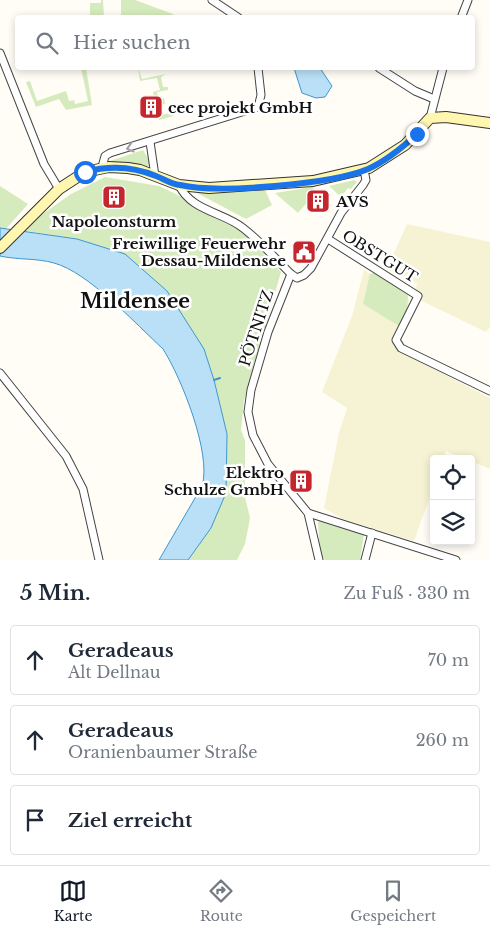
<!DOCTYPE html>
<html lang="de">
<head>
<meta charset="utf-8">
<style>
  body { margin:0; font-family:"Libre Baskerville",serif; background:#f6f6f7; color:#1f2937 }
  .controls { position:absolute; right:15px; bottom:15px; display:grid; overflow:hidden; border-radius:5px; box-shadow:0 2px 8px #0003 }
  .controls button { width:45px; height:45px; display:grid; place-items:center; padding:0; border:0; border-bottom:1px solid #e0e1e3; background:#fff; color:#1f2937; font:25px sans-serif }
  .stop { position:absolute; width:15px; height:15px; margin:-11px; border:4px solid #1a73e8; border-radius:50%; background:#fff }
  .stop.end { background:#1a73e8; border-color:#fff; box-shadow:0 1px 5px #0008 }
  .list { margin:0; padding:0; list-style:none }
  h2 { display:flex; justify-content:space-between; align-items:center; height:65px; margin:0; padding:0 20px; font-size:21px }
  h2 small { font-size:16px; font-weight:400; color:#747a83 }
  .list li { display:grid; grid-template-columns:32px 1fr auto; gap:15px; align-items:center; box-sizing:border-box; height:70px; margin:0 10px 10px; padding:0 10px; border:1px solid #e0e1e3; border-radius:5px }
  .list b { display:block; font-size:19px; white-space:nowrap }
  .list p { margin:0; font-size:16px; white-space:nowrap; color:#747a83 }
  .list em { font-size:16px; font-style:normal; color:#747a83 }
  .icon { flex:none; width:28px; height:28px; fill:none; stroke:currentColor; stroke-width:2; stroke-linecap:round; stroke-linejoin:round }
  .map { position:relative; flex:none; width:490px; height:560px; overflow:hidden }
  .search { position:absolute; background:#fff; box-shadow:0 2px 8px #0003; left:15px; right:15px; top:15px; height:55px; display:flex; align-items:center; gap:12px; box-sizing:border-box; padding:0 18px; border-radius:5px; color:#747a83; font-size:19px }
  .sheet { height:305px; background:#fff }
  nav { display:flex; justify-content:space-around; align-items:center; box-sizing:border-box; height:70px; border-top:1px solid #e0e1e3; background:#fff; font-size:14px; color:#747a83 }
  nav a { display:grid; justify-items:center; gap:2px }
  nav .on { color:#111827 }
  .map>svg:first-child { display:block }
  .farmland { fill:#f6f3d4 }
  .green { fill:#d5ebbd }
  .water { fill:#b9e0f7; stroke:#3f96cf }
  .lines { fill:none; stroke-linecap:round; stroke-linejoin:round }
  .stream { stroke:#3f96cf; stroke-width:2 }
  .street-casing { stroke:#444; stroke-width:9 }
  .secondary-casing { stroke:#333; stroke-width:12 }
  .street { stroke:#fff; stroke-width:7 }
  .secondary { stroke:#fff6b0; stroke-width:10 }
  .oneway { stroke:#a0a0a0 }
  .route { stroke:#1a73e8; stroke-width:6 }
  .labels { text-anchor:middle; dominant-baseline:central; stroke-width:5; stroke-linejoin:round; paint-order:stroke }
  .poi-label { font-size:15px; font-weight:bold; fill:#111; stroke:#fff; text-anchor:start }
  .street-label { font-size:15px; fill:#111; stroke:#fff }
  .district-label { font-size:20px; font-weight:bold; fill:#111; stroke:#fff }
</style>
</head>
<body>
<div class="map">
<svg width="490" height="560" viewBox="0 0 490 560">
  <rect width="100%" height="100%" fill="#fffdf5"/>
  <g class="farmland">
    <polygon points="407,224 490,242 490,327 486,332 420,300 419,293 415,291 417,283 387,269"/>
    <polygon points="364,270 370,274 375,273 408,295 409,306 393,338 395,344 403,353 490,398 490,469 471,461 471,459 465,459 446,451 443,459 434,459 434,485 414,541 343,519 324,508 339,433 347,408 322,392 352,316"/>
  </g>
  <g class="green">
    <polygon points="101,0 103,0 104,17 90,17 90,3 101,3"/>
    <polygon points="121,0 135,0 173,14 173,17 121,17"/>
    <polygon points="81,68 86,68 92,105 66,110 59,99 36,107 26,82 30,81 37,101 66,91 69,101 74,100 75,104 88,101"/>
    <polygon points="138,68 142,79 166,74 161,77 163,87 168,87 168,90 157,92 158,99 164,98 165,104 160,105 162,115 173,112 174,116 159,120 153,92 160,90 157,78 140,81"/>
    <polygon points="143,150 149,160 149,165 146,168 110,161"/>
    <polygon points="105,177 159,186 184,198 202,212 242,231 281,272 244,401 241,430 245,440 245,497 250,518 245,544 237,560 188,560 211,528 227,434 214,380 204,349 167,291 125,254 77,239 20,230 71,194"/>
    <polygon points="354,180 357,182 351,189 348,188 341,197 329,186"/>
    <polygon points="0,186 28,204 5,230 0,228"/>
    <polygon points="312,187 317,191 298,213 275,193"/>
    <polygon points="265,190 272,205 246,219 197,193"/>
    <polygon points="375,273 408,295 407,312 399,326 363,304 370,274"/>
    <polygon points="320,520 364,534 360,560 325,560 320,554 318,522"/>
  </g>
  <g class="water">
    <polygon points="294,68 320,68 332,86 325,97 316,98 302,93"/>
    <path d="M 0,228 L 77,239 L 125,254 L 167,291 L 204,349 L 214,380 L 227,434 L 226,493 L 211,528 L 188,560 L 159,560 L 202,486 C 212,454 181,377 163,349 C 137,325 88,272 54,263 C 37,258 18,260 0,256 Z"/>
  </g>
  <g class="lines">
    <polyline class="stream" points="214,380 220,378"/>
    <g class="street-casing">
      <g id="street">
        <polyline points="212,0 239,18"/>
        <polyline points="461,18 468,0"/>
        <polyline points="0,53 44,164 59,189"/>
        <polyline points="379,68 415,91 434,99"/>
        <polyline points="430,118 443,68"/>
        <polyline points="150,142 155,176"/>
        <polyline points="102,167 105,156 110,153 258,107 261,95 258,68"/>
        <path d="M 179,185 C 191,211 223,212 243,228 C 260,241 275,258 291,274 L 297,278 L 304,275 L 311,268 L 341,213 L 363,185 L 366,180 L 364,170"/>
        <polyline points="328,239 418,296 396,340 401,348 490,391"/>
        <polyline points="291,274 268,332 251,390 248,412 253,435 268,464 308,513 319,560"/>
        <polyline points="0,373 66,456 83,489 99,560"/>
        <polyline points="308,513 456,560"/>
        <polyline points="365,560 372,533"/>
      </g>
    </g>
    <g class="secondary-casing">
      <polyline id="secondary" points="0,248 59,189 85,172 109,167 128,168 140,170 179,185 209,188 313,181 369,168 405,145 430,118 446,117 490,123"/>
    </g>
    <use href="#street" class="street"/>
    <use href="#secondary" class="secondary"/>
  </g>
  <defs><path id="oneway-chevron" d="M-2-3.5L2.5 0L-2 3.5" fill="none" stroke-width="1.6" stroke-linecap="round" stroke-linejoin="round" transform="scale(1.25)"/></defs>
  <use class="oneway" href="#oneway-chevron" transform="translate(130 148) rotate(164)"/>
  <g class="lines">
    <path class="route" d="M 85,172 C 110,165 132,166 156,176 C 164,179 171,184 180,185 C 219,194 332,184 368,169 C 386,161 403,147 417,134"/>
  </g>
  <defs>
    <g id="building-square" transform="scale(1.25)"><rect x="-9" y="-9" width="18" height="18" rx="4" fill="#c4262e" stroke="#fff"/><path d="M-4-6H4V6H1V3H-1V6H-4ZM-2.5-4.3h1.7v1.8h-1.7ZM.8-4.3h1.7v1.8H.8ZM-2.5-1h1.7V.8h-1.7ZM.8-1h1.7V.8H.8Z" fill="#fff"/></g>
    <g id="civic-square" transform="scale(1.25)"><rect x="-9" y="-9" width="18" height="18" rx="4" fill="#c4262e" stroke="#fff"/><path d="M-.6-6.5H3V-4.5H.6V-3L4-1V1h2V6H-6V1h2V-1L-.6-3ZM-1.2 2.5V6h2.4V2.5Z" fill="#fff"/></g>
  </defs>
  <g fill-rule="evenodd">
    <use href="#building-square" x="151" y="107"/>
    <use href="#building-square" x="114" y="197"/>
    <use href="#building-square" x="318" y="201"/>
    <use href="#civic-square" x="304" y="252"/>
    <use href="#building-square" x="301" y="481"/>
  </g>
  <g class="labels">
    <g class="poi-label">
      <text x="168" y="107">cec projekt GmbH</text>
      <text x="336" y="201">AVS</text>
      <text x="114" y="221" text-anchor="middle">Napoleonsturm</text>
      <text x="286" y="243" text-anchor="end">Freiwillige Feuerwehr<tspan x="286" dy="17">Dessau-Mildensee</tspan></text>
      <text x="284" y="472" text-anchor="end">Elektro<tspan x="284" dy="17">Schulze GmbH</tspan></text>
    </g>
    <g class="street-label">
      <text transform="translate(380 256) rotate(32)">OBSTGUT</text>
      <text transform="translate(256 328) rotate(-72)">PÖTNITZ</text>
    </g>
    <g class="district-label">
      <text x="135" y="301">Mildensee</text>
    </g>
  </g>
</svg>
<div class="controls">
<button><svg class="icon" aria-label="locate" viewBox="0 0 24 24"><circle cx="12" cy="12" r="6"/><path d="M12 2v4M12 18v4M2 12h4M18 12h4"/></svg></button>
<button><svg class="icon" aria-label="layers" viewBox="0 0 24 24"><path d="M12 4l9 5-9 5-9-5zM3 14l9 5 9-5"/></svg></button>
</div>
<div class="stop" style="left:85px;top:172px"></div>
<div class="stop end" style="left:417px;top:134px"></div>
<div class="search"><svg class="icon" aria-label="search" viewBox="0 0 24 24"><circle cx="10" cy="10" r="6"/><path d="M15 15l6 6"/></svg>Hier suchen</div>
</div>
<section class="sheet">
<h2>5 Min.<small>Zu Fuß · 330 m</small></h2>
<ul class="list">
<li><svg class="icon" aria-label="ahead" viewBox="0 0 24 24"><path d="M12 20V5M6 11l6-6 6 6"/></svg><div><b>Geradeaus</b><p>Alt Dellnau</p></div><em>70 m</em></li>
<li><svg class="icon" aria-label="ahead" viewBox="0 0 24 24"><path d="M12 20V5M6 11l6-6 6 6"/></svg><div><b>Geradeaus</b><p>Oranienbaumer Straße</p></div><em>260 m</em></li>
<li><svg class="icon" aria-label="arrive" viewBox="0 0 24 24"><path d="M6 21V4h12l-3 4 3 4H6"/></svg><div><b>Ziel erreicht</b></div></li>
</ul>
</section>
<nav>
<a class="on"><svg class="icon" aria-label="map" viewBox="0 0 24 24"><path d="M3 6l6-2 6 2 6-2v14l-6 2-6-2-6 2zM9 4v14M15 6v14"/></svg>Karte</a>
<a><svg class="icon" aria-label="directions" viewBox="0 0 24 24"><path d="M12 3l9 9-9 9-9-9zM9 14v-3h6M13 9l2 2-2 2"/></svg>Route</a>
<a><svg class="icon" aria-label="saved" viewBox="0 0 24 24"><path d="M7 4h10v16l-5-4-5 4z"/></svg>Gespeichert</a>
</nav>
</body>
</html>
